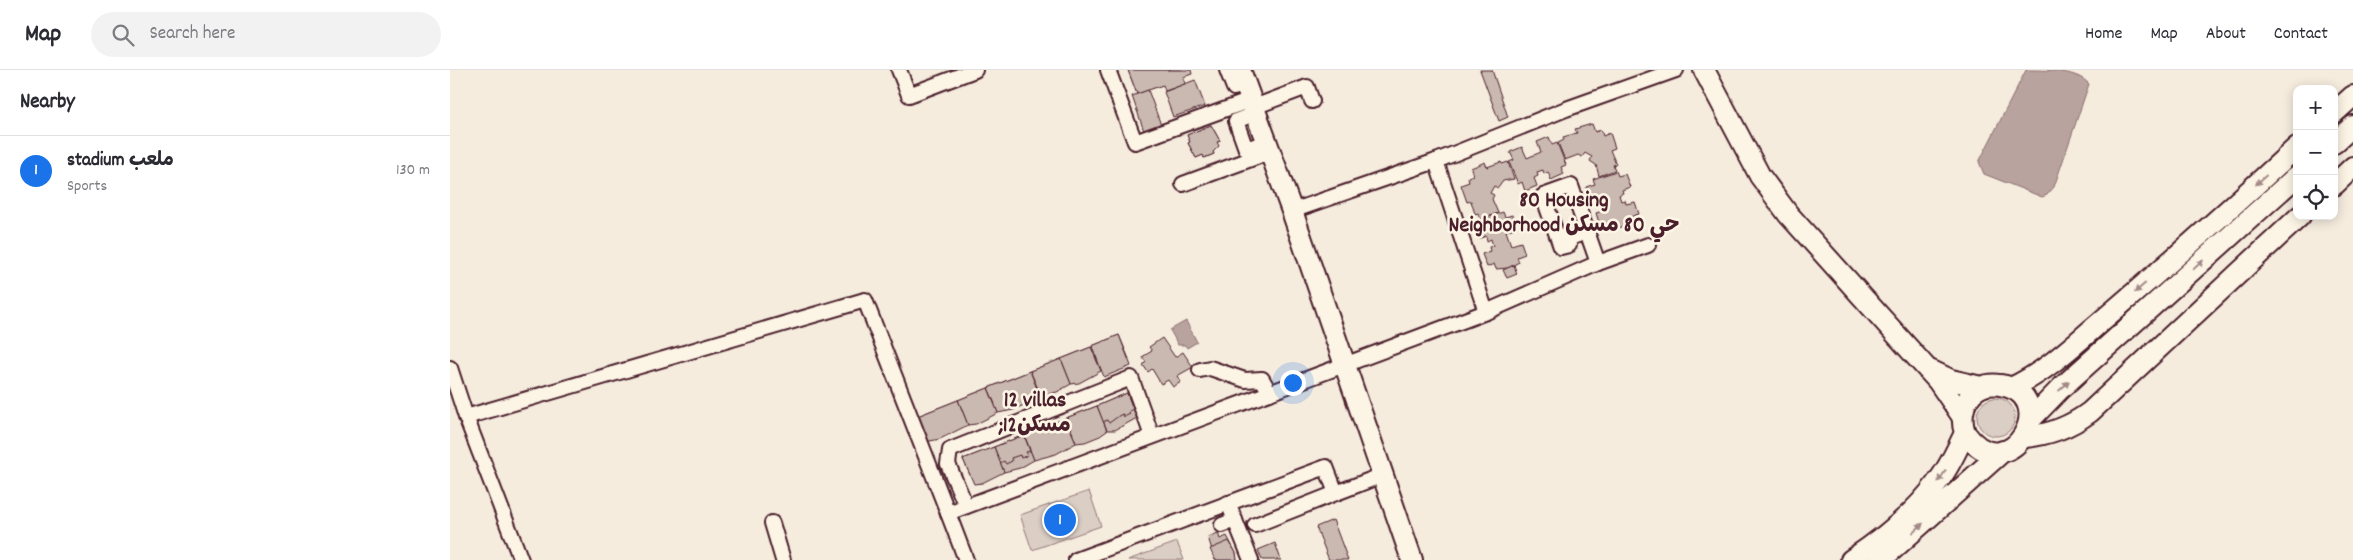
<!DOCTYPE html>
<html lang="en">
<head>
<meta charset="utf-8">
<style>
  body { margin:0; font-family:Dekko,"Playpen Sans Arabic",sans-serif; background:#f2f2f3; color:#2b2b33 }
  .controls { position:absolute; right:15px; top:15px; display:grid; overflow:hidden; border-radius:10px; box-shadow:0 2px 12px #0003 }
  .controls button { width:45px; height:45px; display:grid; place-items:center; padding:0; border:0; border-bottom:1px solid #e1e1e2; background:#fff; color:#2b2b33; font:25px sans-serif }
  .you { position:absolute; left:842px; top:312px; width:18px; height:18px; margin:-12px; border:4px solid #fff; border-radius:50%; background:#1a73e8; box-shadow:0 0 0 8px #1a73e833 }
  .badge { display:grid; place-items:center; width:32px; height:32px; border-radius:50%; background:#1a73e8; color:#fff; font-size:16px; font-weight:700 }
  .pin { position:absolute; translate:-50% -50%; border:2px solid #fff; box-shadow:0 1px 5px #0006 }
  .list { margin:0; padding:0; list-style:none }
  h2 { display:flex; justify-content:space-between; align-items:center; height:65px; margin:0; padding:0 20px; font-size:21px }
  h2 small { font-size:16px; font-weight:400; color:#7c7c81 }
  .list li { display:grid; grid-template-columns:32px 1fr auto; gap:15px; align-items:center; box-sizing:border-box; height:70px; padding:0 20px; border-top:1px solid #e1e1e2 }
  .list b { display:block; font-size:19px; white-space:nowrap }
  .list p { margin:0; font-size:16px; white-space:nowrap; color:#7c7c81 }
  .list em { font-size:16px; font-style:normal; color:#7c7c81 }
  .icon { flex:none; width:28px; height:28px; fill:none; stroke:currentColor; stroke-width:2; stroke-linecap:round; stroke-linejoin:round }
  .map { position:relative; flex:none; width:1903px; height:490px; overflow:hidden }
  header { display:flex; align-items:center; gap:30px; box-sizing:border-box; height:70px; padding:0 25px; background:#fff; border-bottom:1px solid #e1e1e2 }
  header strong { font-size:24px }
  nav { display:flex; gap:28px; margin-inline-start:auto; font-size:18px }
  .search { width:350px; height:45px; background:#f2f2f3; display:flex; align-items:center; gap:12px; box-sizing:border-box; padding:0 18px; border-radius:28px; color:#7c7c81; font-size:19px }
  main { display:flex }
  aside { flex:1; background:#fff }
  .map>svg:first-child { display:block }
  .green { fill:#dbcec4; stroke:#927678 }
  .water { fill:#b8a39e; stroke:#8c6e70 }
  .building { fill:#cab9b1; stroke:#4a1f2b }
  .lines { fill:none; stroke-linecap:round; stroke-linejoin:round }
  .street-casing { stroke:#4a1f2b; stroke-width:18 }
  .secondary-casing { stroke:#4a1f2b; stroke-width:24 }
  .street { stroke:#fcf5e5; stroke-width:14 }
  .secondary { stroke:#fcf5e5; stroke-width:20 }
  .oneway { fill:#a38a88 }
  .labels { text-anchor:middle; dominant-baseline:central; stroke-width:5; stroke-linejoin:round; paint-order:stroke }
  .district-label { font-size:22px; font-weight:bold; fill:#4a1f2b; stroke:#fcf5e5 }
</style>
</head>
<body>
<header>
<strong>Map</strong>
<div class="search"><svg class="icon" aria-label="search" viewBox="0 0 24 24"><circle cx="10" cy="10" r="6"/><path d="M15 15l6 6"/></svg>Search here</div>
<nav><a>Home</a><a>Map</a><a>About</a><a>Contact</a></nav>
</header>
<main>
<aside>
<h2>Nearby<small></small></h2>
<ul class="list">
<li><span class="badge">1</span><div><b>stadium ملعب</b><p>Sports</p></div><em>130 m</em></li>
</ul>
</aside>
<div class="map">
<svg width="1903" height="490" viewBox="0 0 1903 490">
  <rect width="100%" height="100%" fill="#f5ecde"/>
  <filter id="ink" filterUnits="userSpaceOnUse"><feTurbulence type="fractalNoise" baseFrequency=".02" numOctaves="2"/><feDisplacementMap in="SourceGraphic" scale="10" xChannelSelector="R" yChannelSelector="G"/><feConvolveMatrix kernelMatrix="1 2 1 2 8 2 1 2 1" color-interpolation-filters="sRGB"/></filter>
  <g filter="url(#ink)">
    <g class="green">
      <circle cx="1546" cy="347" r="19"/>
      <polygon points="639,421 651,456 582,480 570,445"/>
      <polygon points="727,472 734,490 678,490"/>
    </g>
    <g class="water">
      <path d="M 1576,0 C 1596,0 1627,0 1639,14 L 1604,117 L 1597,125 L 1592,127 L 1534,104 L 1529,92 Z"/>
      <polygon points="736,251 747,272 737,278 735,275 728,275 720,260"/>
    </g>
    <g class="building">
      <polygon points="678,0 732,0 733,7 687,24"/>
      <polygon points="678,0 741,0 742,4 733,7 735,14 715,21 713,15 687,24"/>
      <polygon points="1030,0 1042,0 1058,47 1049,51"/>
      <polygon points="745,10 755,36 723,47 714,22"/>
      <polygon points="698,20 711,55 694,61 682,26"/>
      <polygon points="1142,54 1145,62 1151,60 1153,66 1160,63 1165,78 1160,80 1166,94 1163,95 1165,100 1149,106 1146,95 1140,91 1142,87 1135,83 1132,87 1128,85 1115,90 1108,73 1114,70 1113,67 1127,63 1125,59"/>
      <polygon points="761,55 770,71 760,75 764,84 754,88 753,85 746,88 738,73 740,72 737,65"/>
      <polygon points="761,55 770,71 767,72 769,76 763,82 764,84 754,88 753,85 746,88 738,73 740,72 737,65"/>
      <polygon points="1099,67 1102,75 1107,73 1116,95 1111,97 1114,104 1101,110 1098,102 1094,104 1093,100 1087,102 1088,106 1084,108 1087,116 1075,121 1072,112 1068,114 1059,92 1064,90 1060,82 1072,77 1077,88 1091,82 1087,72"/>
      <polygon points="1035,92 1037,97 1051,92 1052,94 1058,92 1064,109 1053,111 1048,118 1044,116 1040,123 1044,125 1042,129 1048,143 1030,150 1028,143 1025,144 1021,131 1017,132 1011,115 1019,112 1018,107 1023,105 1021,98"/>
      <polygon points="1166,101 1168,106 1175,104 1180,117 1172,120 1173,123 1169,125 1171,131 1175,130 1176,134 1185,132 1189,144 1180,147 1182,151 1171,157 1159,158 1157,153 1150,156 1146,143 1156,140 1151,126 1141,129 1136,117 1145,114 1143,109"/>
      <polygon points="1053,142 1055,147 1062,145 1067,157 1056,161 1061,175 1071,172 1075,184 1067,187 1069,192 1058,198 1046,199 1044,194 1037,197 1032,184 1040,181 1039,177 1043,176 1041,169 1037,171 1036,166 1028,169 1023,157 1032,154 1031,150"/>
      <polygon points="1064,195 1067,204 1057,208 1053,200"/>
      <polygon points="669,265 679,289 659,298 655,289 648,292 642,276"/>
      <polygon points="669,265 681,296 654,307 642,276"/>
      <polygon points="712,268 725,287 733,282 743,297 727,306 731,312 723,317 718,310 711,314 702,299 698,302 693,295 696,292 692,287 702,281 699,277"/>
      <polygon points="641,277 647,292 643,294 645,297 631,299 628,300 629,303 623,306 621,303 617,305 611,289"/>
      <polygon points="641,277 651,301 629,313 621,314 611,289"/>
      <polygon points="611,289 617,305 613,306 614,309 608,312 606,309 598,312 599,316 592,318 591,315 587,317 580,301"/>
      <polygon points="611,289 621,314 607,322 591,326 580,301"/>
      <polygon points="580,301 587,317 577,321 578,324 571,326 570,324 561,327 563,330 556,333 555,330 545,334 538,318"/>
      <polygon points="580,301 590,326 589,328 563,340 548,343 538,318"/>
      <polygon points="538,318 545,334 540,336 541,338 535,341 534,338 525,342 526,345 520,347 519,344 514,346 508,330"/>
      <polygon points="538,318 548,343 526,354 518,355 508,330"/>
      <polygon points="677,323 687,348 665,360 657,360 647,336"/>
      <polygon points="677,323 683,339 679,341 680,344 674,347 673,344 670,345 659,353 657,350 653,352 647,336"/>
      <polygon points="508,330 514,346 504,350 505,353 499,355 497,352 489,356 490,359 483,362 482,359 472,363 465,347"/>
      <polygon points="508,330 518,355 490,369 475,372 465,347"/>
      <polygon points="647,336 653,352 649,353 650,356 644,359 642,356 634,359 635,362 628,365 627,362 623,364 616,348"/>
      <polygon points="647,336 657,361 650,366 635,372 626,373 616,348"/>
      <polygon points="616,348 623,364 613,368 614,371 607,373 606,370 597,374 598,377 592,380 591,377 580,381 574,365"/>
      <polygon points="616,348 626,373 606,384 584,390 574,365"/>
      <polygon points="574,365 584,390 570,398 554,402 544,377"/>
      <polygon points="574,365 580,381 576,382 578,385 571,388 570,385 561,388 562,391 556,394 554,391 550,393 544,377"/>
      <polygon points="544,377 550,393 546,395 547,397 533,399 531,401 532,404 525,406 524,403 520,405 513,389"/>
      <polygon points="544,377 554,402 532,413 524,414 513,389"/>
      <polygon points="883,450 898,490 879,490 866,457"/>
      <polygon points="768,463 770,469 777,466 786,483 787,490 765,490 758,467"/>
      <polygon points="779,471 786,483 787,490 765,490 760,479"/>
      <polygon points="825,473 831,490 812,490 808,480"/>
    </g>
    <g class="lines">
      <g class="street-casing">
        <g id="street">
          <polyline points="449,0 459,25 525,0"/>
          <polyline points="658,0 685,72 801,30"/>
          <polyline points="777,0 784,18 795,14"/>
          <polyline points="804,37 857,17 862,31"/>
          <polyline points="806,43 786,51 796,79 817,72"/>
          <polyline points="986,91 1036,242"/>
          <polyline points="733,114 820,82"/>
          <polyline points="842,141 986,91 1116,39 1226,0"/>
          <polyline points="1137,162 1117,169 1119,175 1111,177 1093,126 1121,116 1148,193"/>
          <polyline points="0,298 16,347 71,490"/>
          <polyline points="750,300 760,298 795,310 812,309 820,323"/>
          <polyline points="16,347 415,230 498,443"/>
          <polyline points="778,433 801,490"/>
          <polyline points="516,436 498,394 500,380 681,308 702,366"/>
          <polyline points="322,453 333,490"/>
          <polyline points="772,455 785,450"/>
          <polyline points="805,455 886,423"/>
          <polyline points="516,490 498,443 1036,242 1148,193 1198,175"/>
          <polyline points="626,490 876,397 886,423 933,405"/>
        </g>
      </g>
      <g class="secondary-casing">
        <g id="secondary">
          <polyline points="790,0 842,141 962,490"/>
          <polyline points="1254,0 1310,106 1338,144 1488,311 1512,346"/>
          <polyline points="1884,43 1903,26"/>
          <polyline points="1884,73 1903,56"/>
          <polyline points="1884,115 1903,97"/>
          <polyline points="1482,301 1501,310 1531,317"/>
          <path d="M 1561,318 C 1596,302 1626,273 1655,248 C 1721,192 1784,135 1847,77"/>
          <polyline points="1580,350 1611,318 1847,106"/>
          <path d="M 1574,367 C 1600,365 1620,357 1640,342 L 1850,146"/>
          <path d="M 1401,490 C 1434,468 1466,443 1489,410 C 1500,396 1507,379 1515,363 C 1507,339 1521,310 1550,315 C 1614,324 1560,424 1515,363"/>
          <polyline points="1431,490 1553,381"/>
        </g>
      </g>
      <use href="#street" class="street"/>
      <use href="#secondary" class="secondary"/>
    </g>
    <defs><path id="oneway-solid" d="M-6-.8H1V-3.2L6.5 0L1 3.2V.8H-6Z" transform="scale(1.25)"/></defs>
    <g class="oneway">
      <use href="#oneway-solid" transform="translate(1811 110) rotate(138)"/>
      <use href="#oneway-solid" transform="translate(1748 195) rotate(-42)"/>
      <use href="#oneway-solid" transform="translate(1690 218) rotate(139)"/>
      <use href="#oneway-solid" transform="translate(1614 316) rotate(-43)"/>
      <use href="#oneway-solid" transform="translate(1492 406) rotate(123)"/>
      <use href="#oneway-solid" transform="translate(1468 458) rotate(-43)"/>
    </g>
  </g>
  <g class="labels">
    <g class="district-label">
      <text x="1114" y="131">80 Housing<tspan x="1114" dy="25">Neighborhood حي 80 مسكن</tspan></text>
      <text x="585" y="331">12 villas<tspan x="585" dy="25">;12مسكن</tspan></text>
    </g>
  </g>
</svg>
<div class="controls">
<button>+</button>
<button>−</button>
<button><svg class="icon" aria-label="locate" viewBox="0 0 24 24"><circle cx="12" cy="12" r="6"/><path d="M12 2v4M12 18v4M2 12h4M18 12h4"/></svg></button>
</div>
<div class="you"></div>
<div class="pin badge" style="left:610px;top:450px">1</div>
</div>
</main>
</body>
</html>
